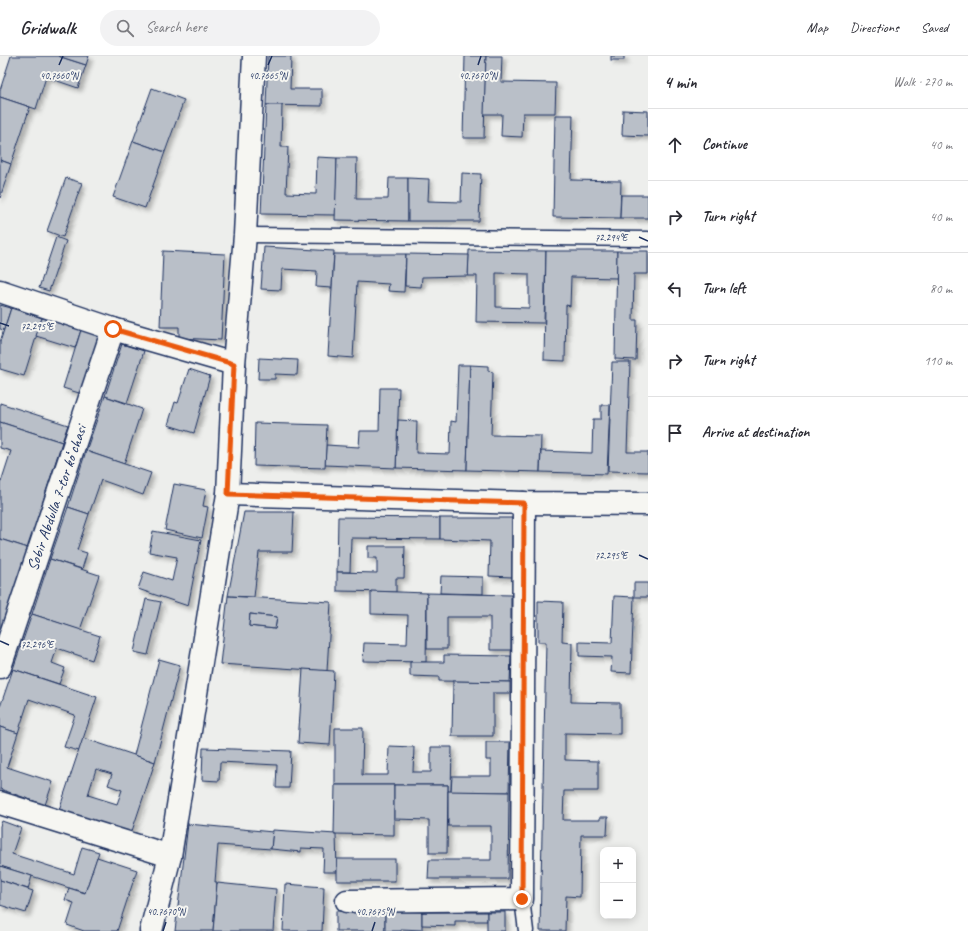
<!DOCTYPE html>
<html lang="en">
<head>
<meta charset="utf-8">
<style>
  body { margin:0; font-family:Caveat,sans-serif; background:#f2f2f3; color:#2b2b33 }
  .controls { position:absolute; right:12px; bottom:12px; display:grid; overflow:hidden; border-radius:8px; box-shadow:0 2px 10px #0003 }
  .controls button { width:36px; height:36px; display:grid; place-items:center; padding:0; border:0; border-bottom:1px solid #e1e1e2; background:#fff; color:#2b2b33; font:20px sans-serif }
  .stop { position:absolute; width:12px; height:12px; margin:-9px; border:3px solid #ea580c; border-radius:50%; background:#fff }
  .stop.end { background:#ea580c; border-color:#fff; box-shadow:0 1px 4px #0008 }
  .list { margin:0; padding:0; list-style:none }
  h2 { display:flex; justify-content:space-between; align-items:center; height:52px; margin:0; padding:0 16px; font-size:17px }
  h2 small { font-size:13px; font-weight:400; color:#7c7c81 }
  .list li { display:grid; grid-template-columns:26px 1fr auto; gap:12px; align-items:center; box-sizing:border-box; height:72px; padding:0 16px; border-top:1px solid #e1e1e2 }
  .list b { display:block; font-size:15px; white-space:nowrap }
  .list em { font-size:13px; font-style:normal; color:#7c7c81 }
  .icon { flex:none; width:22px; height:22px; fill:none; stroke:currentColor; stroke-width:2; stroke-linecap:round; stroke-linejoin:round }
  .map { position:relative; flex:none; width:648px; height:875px; overflow:hidden }
  header { display:flex; align-items:center; gap:24px; box-sizing:border-box; height:56px; padding:0 20px; background:#fff; border-bottom:1px solid #e1e1e2 }
  header strong { font-size:19px }
  nav { display:flex; gap:22px; margin-inline-start:auto; font-size:14px }
  .search { width:280px; height:36px; background:#f2f2f3; display:flex; align-items:center; gap:10px; box-sizing:border-box; padding:0 14px; border-radius:22px; color:#7c7c81; font-size:15px }
  main { display:flex }
  aside { flex:1; background:#fff }
  .map>svg:first-child { display:block }
  .building { fill:#b9bfc8; stroke:#1b2f5e; fill-rule:evenodd; filter:url(#shadow) }
  .lines { fill:none; stroke-linecap:round; stroke-linejoin:round }
  .service-casing { stroke:#1b2f5e; stroke-width:17 }
  .minor-casing { stroke:#1b2f5e; stroke-width:25 }
  .service { stroke:#f6f6f2; stroke-width:14 }
  .minor { stroke:#f6f6f2; stroke-width:22 }
  .route { stroke:#ea580c; stroke-width:5 }
  .ticks { fill:none; stroke:#1b2f5e; stroke-width:1.5 }
  .labels { text-anchor:middle; dominant-baseline:central; stroke-width:4; stroke-linejoin:round; paint-order:stroke }
  .street-label { font-size:16px; fill:#1b2f5e; stroke:#f6f6f2 }
  .ticks-label { font-size:10px; text-anchor:middle; fill:#1b2f5e; stroke:#f6f6f2; stroke-width:4; stroke-linejoin:round; paint-order:stroke }
</style>
</head>
<body>
<header>
<strong>Gridwalk</strong>
<div class="search"><svg class="icon" aria-label="search" viewBox="0 0 24 24"><circle cx="10" cy="10" r="6"/><path d="M15 15l6 6"/></svg>Search here</div>
<nav><a>Map</a><a>Directions</a><a>Saved</a></nav>
</header>
<main>
<div class="map">
<svg width="648" height="875" viewBox="0 0 648 875">
  <defs>
    <filter id="shadow"><feDropShadow dx="3.5" dy="3.5" stdDeviation="2" flood-color="#0004"/></filter>
  </defs>
  <rect width="100%" height="100%" fill="#edeeec"/>
  <filter id="ink" filterUnits="userSpaceOnUse"><feTurbulence type="fractalNoise" baseFrequency=".025" numOctaves="2"/><feDisplacementMap in="SourceGraphic" scale="8" xChannelSelector="R" yChannelSelector="G"/><feConvolveMatrix kernelMatrix="1 2 1 2 8 2 1 2 1" color-interpolation-filters="sRGB"/></filter>
  <g filter="url(#ink)">
    <g class="building">
      <polygon points="11,0 58,0 86,9 78,32 46,21 36,53 0,41 0,34"/>
      <polygon points="58,0 89,0 86,9"/>
      <polygon points="268,0 291,0 290,33 322,33 322,50 266,49"/>
      <polygon points="465,0 486,0 484,82 463,82"/>
      <polygon points="486,0 502,0 501,26 556,27 555,57 523,57 522,81 501,80 502,58 484,58"/>
      <rect x="611" y="0" width="13" height="4"/>
      <polygon points="152,32 184,44 165,96 133,85"/>
      <polygon points="0,41 30,51 11,108 0,104"/>
      <polygon points="266,49 282,49 281,91 288,91 286,137 316,138 317,101 337,102 336,159 261,158"/>
      <polygon points="623,54 648,55 648,80 622,79"/>
      <polygon points="555,59 573,59 571,124 621,125 620,162 553,161"/>
      <polygon points="133,85 165,96 145,152 113,141"/>
      <polygon points="337,102 357,102 356,143 388,143 389,122 408,122 408,165 335,164"/>
      <polygon points="0,104 11,108 0,142"/>
      <polygon points="462,117 481,118 479,165 408,165 408,122 429,123 428,145 461,146"/>
      <polygon points="66,122 82,127 63,181 47,175"/>
      <polygon points="621,139 648,139 648,162 620,162"/>
      <polygon points="56,181 66,185 49,235 39,232"/>
      <polygon points="264,191 334,195 332,232 316,231 317,215 282,213 281,234 261,233"/>
      <path d="M 469,194 L 546,195 L 544,267 L 476,266 L 477,220 L 468,220 ZM 496,217 L 529,218 L 529,252 L 496,251 Z"/>
      <polygon points="163,195 225,198 221,284 179,282 179,271 160,271"/>
      <polygon points="546,195 617,195 617,222 571,221 570,250 566,249 565,305 544,304"/>
      <polygon points="617,195 648,195 648,218 634,218 633,264 637,264 636,304 615,303"/>
      <polygon points="334,198 406,198 404,236 388,235 389,228 357,226 353,302 328,300"/>
      <polygon points="406,198 469,199 468,220 422,221 421,231 405,230"/>
      <polygon points="0,249 11,252 4,274 0,273"/>
      <polygon points="11,252 42,262 24,320 0,313 0,286"/>
      <polygon points="42,262 81,274 75,292 36,280"/>
      <polygon points="81,274 100,280 82,338 63,332"/>
      <polygon points="122,288 144,295 127,347 105,340"/>
      <polygon points="259,302 298,304 297,319 275,318 275,323 258,323"/>
      <polygon points="612,306 630,306 627,396 648,396 648,416 608,415"/>
      <polygon points="458,309 470,309 467,414 396,412 398,364 417,365 416,397 450,398 451,365 456,366"/>
      <polygon points="470,309 488,310 488,315 493,316 491,379 541,380 540,416 467,414"/>
      <polygon points="189,313 210,320 194,377 168,369 175,346 178,347"/>
      <polygon points="380,332 399,332 396,412 325,409 326,389 359,391 360,375 379,375"/>
      <polygon points="105,340 142,353 124,408 86,395"/>
      <polygon points="0,347 68,369 62,386 0,366"/>
      <polygon points="601,349 610,349 607,418 540,416 541,395 592,397 593,363 601,363"/>
      <polygon points="0,366 62,386 28,492 0,483 0,425 1,426 11,395 0,392"/>
      <polygon points="255,367 327,369 325,412 254,410"/>
      <polygon points="86,395 151,417 143,439 101,424 89,458 68,451"/>
      <polygon points="174,428 206,434 203,450 208,451 202,482 165,474"/>
      <polygon points="68,451 89,458 77,494 87,497 82,513 50,503"/>
      <polygon points="244,456 294,456 292,496 259,496 254,541 228,540"/>
      <polygon points="338,461 440,462 440,483 351,482 350,516 337,516"/>
      <polygon points="440,462 512,462 512,521 489,520 490,485 440,483"/>
      <polygon points="153,475 201,484 188,550 138,533 144,516 172,525 177,501 149,496"/>
      <polygon points="0,483 28,492 0,576"/>
      <polygon points="368,490 405,490 404,522 396,522 396,536 337,535 337,516 377,517 377,502 368,502"/>
      <polygon points="50,503 99,519 80,574 32,558"/>
      <polygon points="441,520 483,521 483,538 440,537"/>
      <rect x="634" y="527" width="14" height="14"/>
      <polygon points="371,535 427,537 426,606 363,605 364,587 407,588 408,559 371,558"/>
      <polygon points="427,537 511,539 511,594 490,594 490,561 447,561 447,593 427,593"/>
      <path d="M 228,540 L 331,546 L 327,615 L 220,608 ZM 250,558 L 277,561 L 275,573 L 249,570 Z"/>
      <polygon points="614,540 634,541 631,617 611,616 612,601 579,600 579,586 612,587"/>
      <polygon points="146,543 161,546 148,599 134,596"/>
      <polygon points="538,545 563,546 562,586 572,587 571,646 620,647 620,678 565,677 565,704 598,705 598,735 564,735 563,764 600,764 600,761 608,761 607,779 581,779 580,841 566,840 565,875 540,875 546,586 538,586"/>
      <polygon points="32,558 100,580 92,604 57,592 52,607 65,612 59,628 13,613"/>
      <polygon points="250,558 277,561 275,573 249,570"/>
      <polygon points="444,599 511,600 510,626 439,625 439,621 410,620 410,606 444,606"/>
      <polygon points="159,603 180,609 155,706 134,699"/>
      <polygon points="13,613 97,641 79,695 64,691 75,659 29,643 18,677 0,671 0,651"/>
      <polygon points="303,613 334,615 330,689 298,687"/>
      <polygon points="453,625 510,626 510,637 493,637 493,680 452,680"/>
      <polygon points="0,671 18,677 7,711 53,726 45,749 0,733"/>
      <polygon points="335,672 363,672 362,719 388,719 389,690 414,691 413,716 431,716 431,691 452,691 451,736 448,735 448,729 335,729"/>
      <path d="M 83,682 L 155,706 L 131,778 L 59,754 ZM 96,713 L 112,718 L 108,729 L 122,734 L 117,748 L 88,739 Z"/>
      <polygon points="486,686 510,686 509,736 451,736 452,720 491,720 491,704 486,704"/>
      <polygon points="203,692 291,695 289,732 276,732 277,709 220,706 219,725 202,724"/>
      <polygon points="335,729 394,729 394,779 334,778"/>
      <polygon points="394,729 448,729 447,797 429,797 429,764 394,763"/>
      <polygon points="448,735 509,736 508,823 428,823 429,804 491,804 491,770 448,770"/>
      <polygon points="2,765 21,772 12,798 74,818 82,791 99,796 85,837 0,810 0,770"/>
      <polygon points="188,768 273,776 271,793 218,789 215,826 217,826 217,827 213,875 175,875"/>
      <polygon points="273,774 336,778 337,816 323,816 324,793 301,792 301,796 271,793"/>
      <polygon points="97,801 137,814 117,875 84,875 67,869 74,847 65,844 69,832 85,837"/>
      <rect x="337" y="803" width="58" height="22"/>
      <polygon points="0,810 32,820 28,833 0,824"/>
      <polygon points="0,824 33,835 26,857 0,849"/>
      <polygon points="217,827 276,833 273,875 213,875"/>
      <polygon points="285,828 324,831 322,875 283,875"/>
      <rect x="336" y="855" width="49" height="20"/>
      <polygon points="385,855 422,856 422,874 401,873 401,875 385,875"/>
      <polygon points="422,856 487,856 487,865 455,865 455,870 422,869"/>
      <rect x="487" y="856" width="18" height="19"/>
    </g>
    <g class="lines">
      <g class="service-casing">
        <g id="service">
          <polyline points="245,179 648,183"/>
          <polyline points="522,843 526,875"/>
        </g>
      </g>
      <g class="minor-casing">
        <g id="minor">
          <polyline points="0,235 113,273 234,308"/>
          <polyline points="228,438 524,447 648,448"/>
          <polyline points="0,611 113,273"/>
          <polyline points="0,747 170,800"/>
          <polyline points="347,845 522,843 524,447"/>
          <polyline points="151,875 170,800 228,438 234,308 245,179 254,0"/>
        </g>
      </g>
      <use href="#service" class="service"/>
      <use href="#minor" class="minor"/>
    </g>
  </g>
  <g class="lines" filter="url(#ink)">
    <polyline class="route" points="113,273 234,308 228,438 524,447 522,843"/>
  </g>
  <path class="ticks" d="M 59,9 L 63,0M 268,9 L 272,0M 478,9 L 481,0M 639,181 L 648,185M 0,267 L 9,270M 639,499 L 648,503M 0,585 L 9,589M 163,875 L 166,866M 372,875 L 375,866"/>
  <g class="labels">
    <g class="street-label">
      <text transform="translate(57 442) rotate(-71)">Sobir Abdulla 7-tor koʻchasi</text>
    </g>
  </g>
  <g class="ticks-label">
    <text x="59" y="23">40.7660°N</text>
    <text x="268" y="23">40.7665°N</text>
    <text x="478" y="23">40.7670°N</text>
    <text x="611" y="185">72.294°E</text>
    <text x="37" y="274">72.295°E</text>
    <text x="611" y="503">72.295°E</text>
    <text x="37" y="592">72.296°E</text>
    <text x="166" y="859">40.7670°N</text>
    <text x="375" y="859">40.7675°N</text>
  </g>
</svg>
<div class="controls">
<button>+</button>
<button>−</button>
</div>
<div class="stop" style="left:113px;top:273px"></div>
<div class="stop end" style="left:522px;top:843px"></div>
</div>
<aside>
<h2>4 min<small>Walk · 270 m</small></h2>
<ul class="list">
<li><svg class="icon" aria-label="ahead" viewBox="0 0 24 24"><path d="M12 20V5M6 11l6-6 6 6"/></svg><div><b>Continue</b></div><em>40 m</em></li>
<li><svg class="icon" aria-label="right" viewBox="0 0 24 24"><path d="M7 20v-9h11M14 6l5 5-5 5"/></svg><div><b>Turn right</b></div><em>40 m</em></li>
<li><svg class="icon" aria-label="left" viewBox="0 0 24 24"><path d="M17 20v-9H6M10 6l-5 5 5 5"/></svg><div><b>Turn left</b></div><em>80 m</em></li>
<li><svg class="icon" aria-label="right" viewBox="0 0 24 24"><path d="M7 20v-9h11M14 6l5 5-5 5"/></svg><div><b>Turn right</b></div><em>110 m</em></li>
<li><svg class="icon" aria-label="arrive" viewBox="0 0 24 24"><path d="M6 21V4h12l-3 4 3 4H6"/></svg><div><b>Arrive at destination</b></div></li>
</ul>
</aside>
</main>
</body>
</html>
